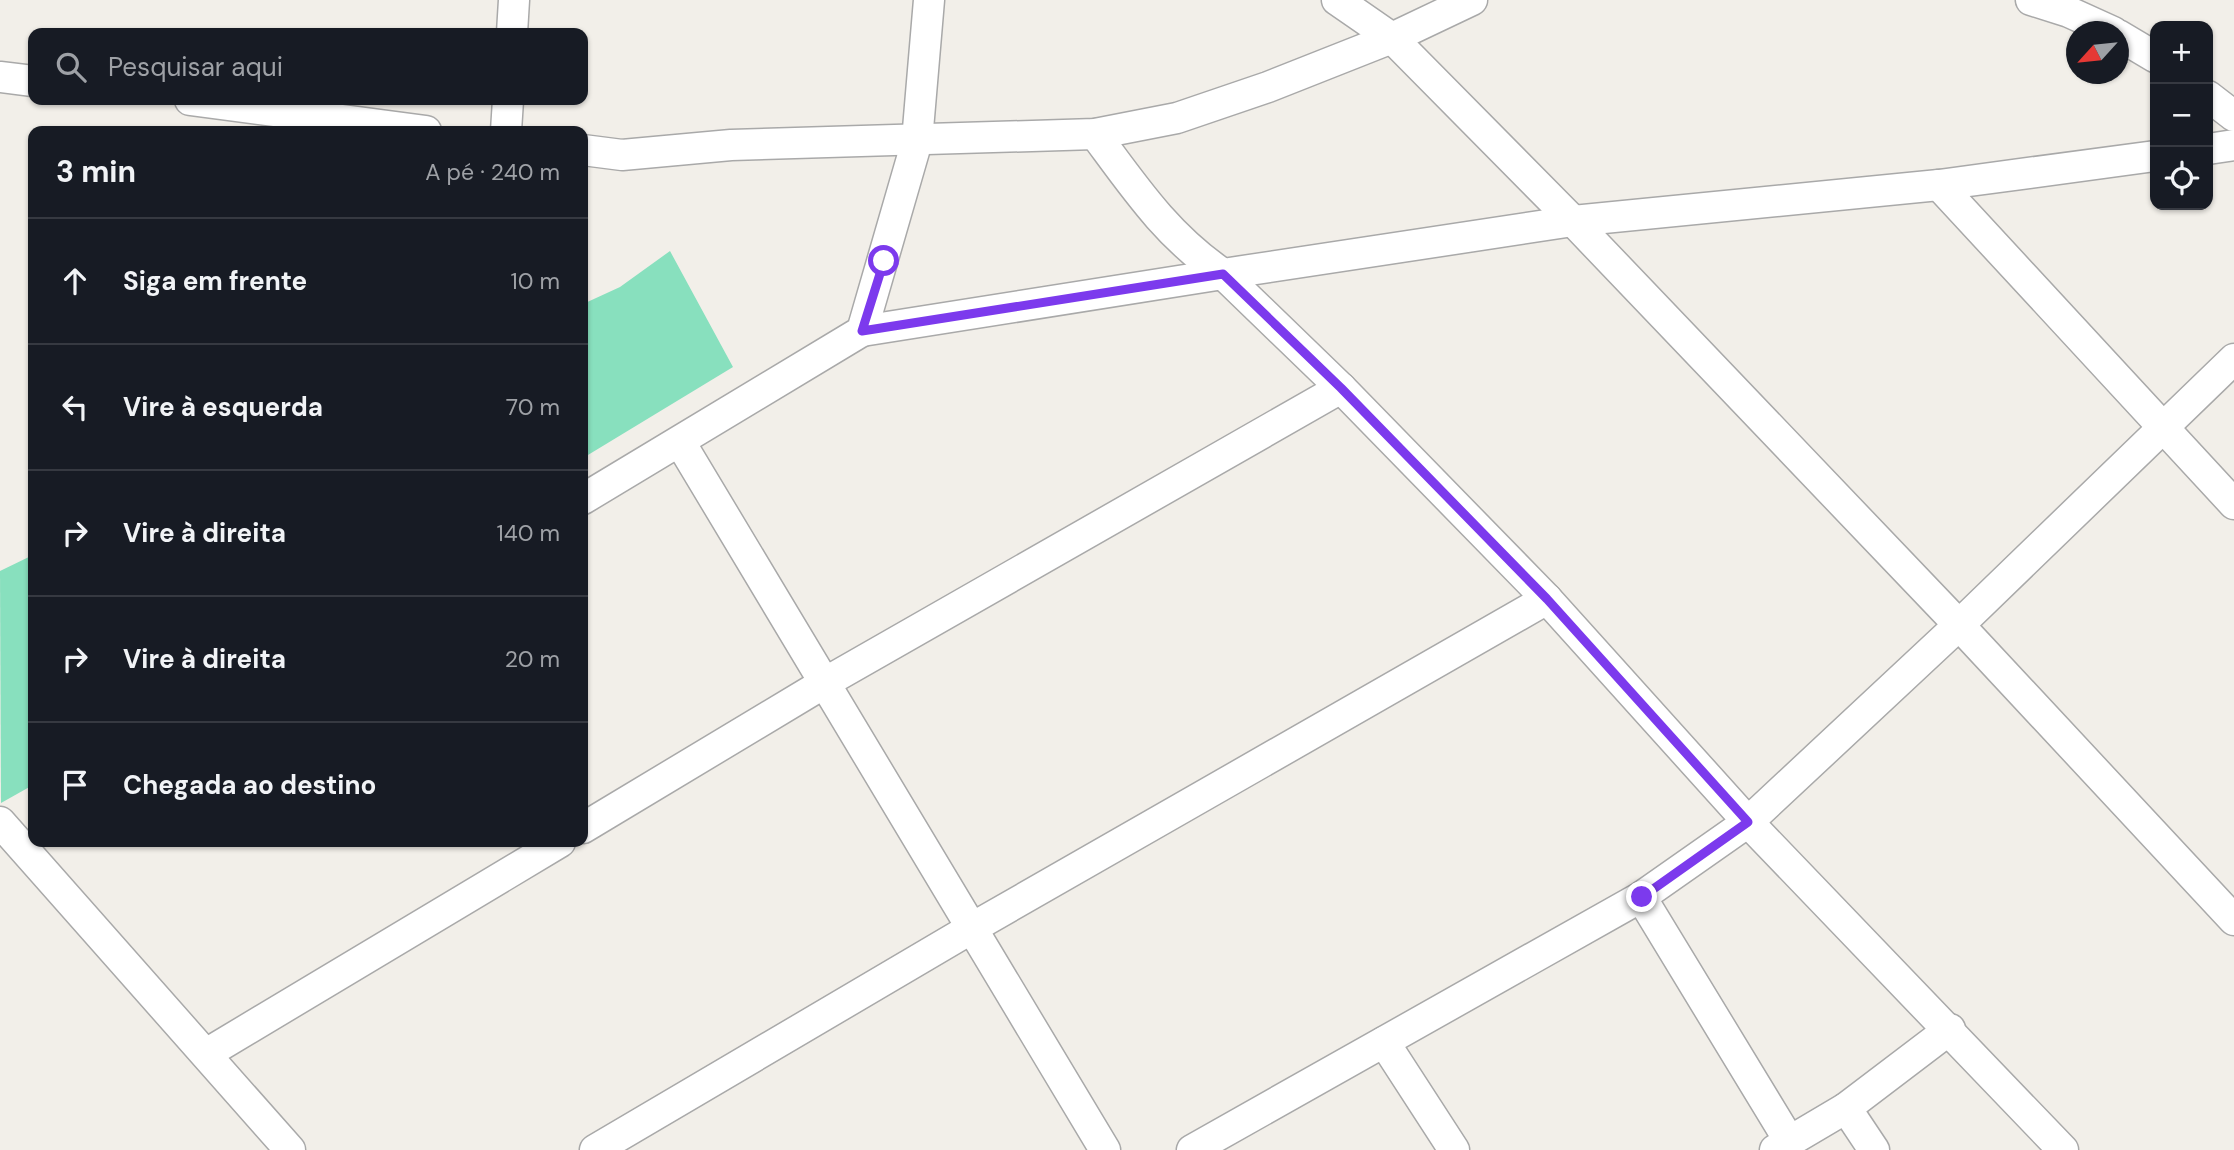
<!DOCTYPE html>
<html lang="pt">
<head>
<meta charset="utf-8">
<style>
  body { margin:0; font-family:"DM Sans",sans-serif; background:#242831; color:#f1f3f6 }
  .controls { position:absolute; right:21px; top:21px; display:grid; overflow:hidden; border-radius:14px; box-shadow:0 2px 5px #0004 }
  .controls button { width:63px; height:63px; display:grid; place-items:center; padding:0; border:0; border-bottom:2px solid #363941; background:#171b24; color:#f1f3f6; font:35px sans-serif }
  .compass { position:absolute; left:2066px; top:21px; width:63px; height:63px; border-radius:50%; background:#171b24; box-shadow:0 2px 5px #0004; rotate:243deg }
  .stop { position:absolute; width:21px; height:21px; margin:-16px; border:5px solid #7c3aed; border-radius:50%; background:#fff }
  .stop.end { background:#7c3aed; border-color:#fff; box-shadow:0 2px 7px #0008 }
  .list { margin:0; padding:0; list-style:none }
  h2 { display:flex; justify-content:space-between; align-items:center; height:91px; margin:0; padding:0 28px; font-size:30px }
  h2 small { font-size:23px; font-weight:400; color:#9ea1a6 }
  .list li { display:grid; grid-template-columns:46px 1fr auto; gap:21px; align-items:center; box-sizing:border-box; height:126px; padding:0 28px; border-top:2px solid #363941 }
  .list b { display:block; font-size:26px; white-space:nowrap }
  .list em { font-size:23px; font-style:normal; color:#9ea1a6 }
  .icon { flex:none; width:38px; height:38px; fill:none; stroke:currentColor; stroke-width:2; stroke-linecap:round; stroke-linejoin:round }
  .map { position:relative; flex:none; width:2234px; height:1150px; overflow:hidden }
  .search { position:absolute; background:#171b24; box-shadow:0 2px 5px #0004; left:28px; top:28px; width:560px; height:77px; display:flex; align-items:center; gap:18px; box-sizing:border-box; padding:0 24px; border-radius:14px; color:#9ea1a6; font-size:26px }
  .panel { position:absolute; background:#171b24; box-shadow:0 2px 5px #0004; left:28px; top:126px; width:560px; height:721px; border-radius:14px }
  .map>svg:first-child { display:block }
  .pitch { fill:#88e0be }
  .lines { fill:none; stroke-linecap:round; stroke-linejoin:round }
  .street-casing { stroke:#a9a9a9; stroke-width:33 }
  .street { stroke:#fff; stroke-width:30 }
  .route { stroke:#7c3aed; stroke-width:9 }
</style>
</head>
<body>
<div class="map">
<svg width="2234" height="1150" viewBox="0 0 2234 1150">
  <rect width="100%" height="100%" fill="#f2efe9"/>
  <g class="pitch">
    <polygon points="670,251 733,367 583,458 583,304 620,287"/>
    <polygon points="33,555 33,785 1,803 0,571"/>
  </g>
  <g class="lines">
    <g class="street-casing">
      <g id="street">
        <polyline points="1337,0 1392,38 1573,221 1959,625 2234,920"/>
        <polyline points="2031,0 2069,12 2113,32"/>
        <polyline points="512,33 514,0"/>
        <polyline points="2118,35 2155,57"/>
        <polyline points="0,77 33,81"/>
        <polyline points="2208,96 2234,116"/>
        <polyline points="190,100 426,131"/>
        <polyline points="506,131 508,100"/>
        <path d="M 1095,134 C 1135,188 1167,236 1223,274 L 1573,221 L 1939,185 L 2155,156"/>
        <polyline points="2208,149 2234,145"/>
        <polyline points="583,150 622,155 731,145 1095,134 1177,118 1268,87 1392,38 1472,0"/>
        <polyline points="1939,185 2234,504"/>
        <polyline points="862,331 1223,274 1341,388 1547,599 1748,822 2063,1150"/>
        <polyline points="680,442 1105,1150"/>
        <polyline points="583,499 862,331 917,141 929,0"/>
        <polyline points="0,822 290,1150"/>
        <polyline points="583,828 826,682 1341,388"/>
        <polyline points="1641,897 1790,1142"/>
        <polyline points="1384,1042 1454,1150"/>
        <polyline points="206,1054 560,842"/>
        <polyline points="1846,1108 1874,1150"/>
        <polyline points="595,1150 972,928 1547,599"/>
        <polyline points="1192,1150 1641,897 1748,822 1959,625 2234,359"/>
        <polyline points="1775,1150 1846,1108 1950,1029"/>
      </g>
    </g>
    <use href="#street" class="street"/>
  </g>
  <g class="lines">
    <polyline class="route" points="884,261 862,331 1223,274 1341,388 1547,599 1748,822 1642,897"/>
  </g>
</svg>
<div class="controls">
<button>+</button>
<button>−</button>
<button><svg class="icon" aria-label="locate" viewBox="0 0 24 24"><circle cx="12" cy="12" r="6"/><path d="M12 2v4M12 18v4M2 12h4M18 12h4"/></svg></button>
</div>
<svg class="compass" viewBox="-18 -18 36 36"><path d="M0-13l5 13h-10z" fill="#e53935"/><path d="M0 13l5-13h-10z" fill="#9ea1a6"/></svg>
<div class="stop" style="left:884px;top:261px"></div>
<div class="stop end" style="left:1642px;top:897px"></div>
<div class="search"><svg class="icon" aria-label="search" viewBox="0 0 24 24"><circle cx="10" cy="10" r="6"/><path d="M15 15l6 6"/></svg>Pesquisar aqui</div>
<section class="panel">
<h2>3 min<small>A pé · 240 m</small></h2>
<ul class="list">
<li><svg class="icon" aria-label="ahead" viewBox="0 0 24 24"><path d="M12 20V5M6 11l6-6 6 6"/></svg><div><b>Siga em frente</b></div><em>10 m</em></li>
<li><svg class="icon" aria-label="left" viewBox="0 0 24 24"><path d="M17 20v-9H6M10 6l-5 5 5 5"/></svg><div><b>Vire à esquerda</b></div><em>70 m</em></li>
<li><svg class="icon" aria-label="right" viewBox="0 0 24 24"><path d="M7 20v-9h11M14 6l5 5-5 5"/></svg><div><b>Vire à direita</b></div><em>140 m</em></li>
<li><svg class="icon" aria-label="right" viewBox="0 0 24 24"><path d="M7 20v-9h11M14 6l5 5-5 5"/></svg><div><b>Vire à direita</b></div><em>20 m</em></li>
<li><svg class="icon" aria-label="arrive" viewBox="0 0 24 24"><path d="M6 21V4h12l-3 4 3 4H6"/></svg><div><b>Chegada ao destino</b></div></li>
</ul>
</section>
</div>
</body>
</html>
